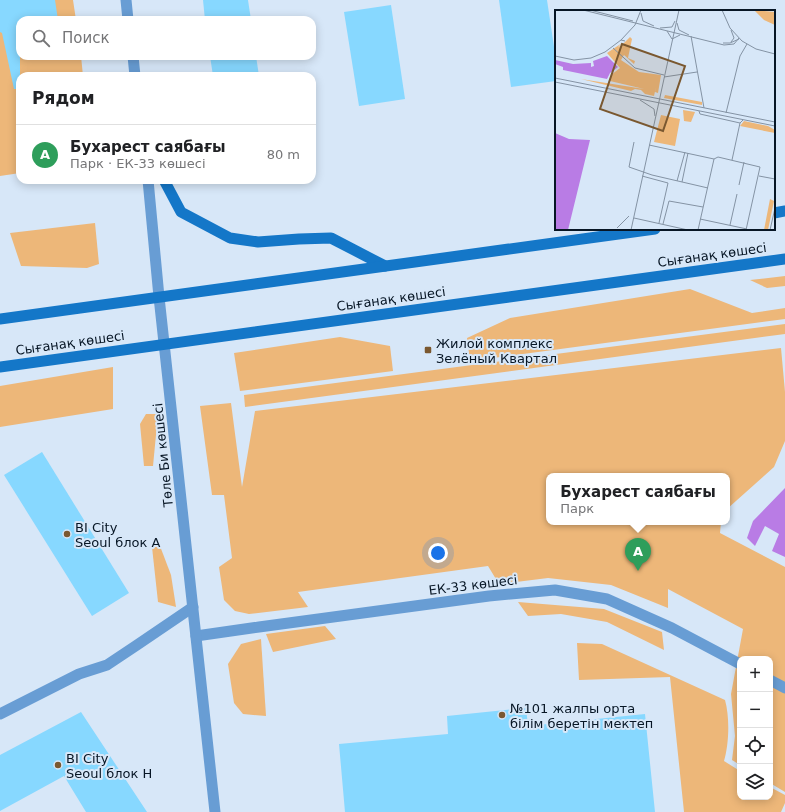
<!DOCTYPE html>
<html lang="ru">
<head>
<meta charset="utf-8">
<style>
  body { margin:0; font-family:"DejaVu Sans",sans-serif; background:#f2f2f2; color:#202124 }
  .controls { position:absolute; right:12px; bottom:12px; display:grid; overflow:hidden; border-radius:8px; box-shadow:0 2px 10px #0003 }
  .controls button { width:36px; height:36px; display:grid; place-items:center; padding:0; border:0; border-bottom:1px solid #e0e0e0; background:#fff; color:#202124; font:20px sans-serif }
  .you { position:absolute; left:438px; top:553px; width:14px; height:14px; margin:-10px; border:3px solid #fff; border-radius:50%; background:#1a73e8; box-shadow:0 0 0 6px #1a73e833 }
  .badge { display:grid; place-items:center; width:26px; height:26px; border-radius:50%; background:#7a5830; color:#fff; font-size:13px; font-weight:700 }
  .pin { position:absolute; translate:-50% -33px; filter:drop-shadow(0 1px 2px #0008) }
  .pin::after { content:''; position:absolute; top:21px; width:14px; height:12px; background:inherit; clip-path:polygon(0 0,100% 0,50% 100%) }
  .popup { position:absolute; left:546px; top:473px; width:184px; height:52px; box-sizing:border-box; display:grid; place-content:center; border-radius:8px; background:#fff; filter:drop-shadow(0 1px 3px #0005); font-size:13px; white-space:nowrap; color:#757577 }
  .popup b { font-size:15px; color:#202124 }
  .popup::after { content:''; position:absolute; left:50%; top:100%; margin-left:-8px; border:8px solid transparent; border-top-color:#fff }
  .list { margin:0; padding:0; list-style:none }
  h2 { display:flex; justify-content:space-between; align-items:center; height:52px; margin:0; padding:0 16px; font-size:17px }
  h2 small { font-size:13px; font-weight:400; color:#757577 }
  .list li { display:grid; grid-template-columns:26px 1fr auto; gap:12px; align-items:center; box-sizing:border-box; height:60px; padding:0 16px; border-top:1px solid #e0e0e0 }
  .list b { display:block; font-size:15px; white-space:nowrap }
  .list p { margin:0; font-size:13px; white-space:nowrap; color:#757577 }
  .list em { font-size:13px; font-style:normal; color:#757577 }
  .icon { flex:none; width:22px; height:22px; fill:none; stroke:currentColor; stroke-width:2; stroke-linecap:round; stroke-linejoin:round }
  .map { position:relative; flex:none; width:785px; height:812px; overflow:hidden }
  .search { position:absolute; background:#fff; box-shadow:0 2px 10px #0003; left:16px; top:16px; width:300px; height:44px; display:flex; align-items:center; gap:10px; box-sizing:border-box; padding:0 14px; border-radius:12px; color:#757577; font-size:15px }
  .panel { position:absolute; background:#fff; box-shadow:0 2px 10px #0003; left:16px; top:72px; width:300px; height:112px; border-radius:12px }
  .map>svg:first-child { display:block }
  .green { fill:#edb779 }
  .water { fill:#b97ce5 }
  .building { fill:#87d8ff }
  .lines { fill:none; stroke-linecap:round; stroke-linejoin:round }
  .minor { stroke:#689dd4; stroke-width:11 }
  .tertiary { stroke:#689dd4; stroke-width:11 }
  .secondary { stroke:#1477c8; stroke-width:11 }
  .poi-dot { fill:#7a5830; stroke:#d7e7f8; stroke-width:1.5 }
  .labels { text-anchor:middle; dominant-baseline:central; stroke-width:4; stroke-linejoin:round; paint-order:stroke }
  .street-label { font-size:13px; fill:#071625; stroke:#d7e7f8 }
  .poi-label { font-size:13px; fill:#071625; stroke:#d7e7f8; text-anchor:start }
  .inset-road { fill:none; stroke:#8493a4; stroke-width:1 }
  .view { fill:#7a5830; fill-opacity:0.15; stroke:#7a5830; stroke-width:2 }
  .inset-edge { fill:none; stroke:#071625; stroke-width:2 }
</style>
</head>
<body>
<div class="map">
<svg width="785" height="812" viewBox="0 0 785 812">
  <rect width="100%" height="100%" fill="#d7e7f8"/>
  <g class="green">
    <polygon points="0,0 73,0 76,20 20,20 20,56 81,56 83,76 20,76 20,173 0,176"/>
    <polygon points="95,223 99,264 87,268 21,266 10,233"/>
    <polygon points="785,276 785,286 767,288 750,280"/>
    <polygon points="690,289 752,313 785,308 785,319 470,361 467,338 510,318"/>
    <polygon points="785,324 785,334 245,407 244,395"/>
    <polygon points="340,337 390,346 393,371 240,391 234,353"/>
    <polygon points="781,348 785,392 785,441 774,467 727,509 727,476 549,476 549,522 721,522 720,533 785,567 785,792 770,783 770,659 740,659 740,765 732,760 735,736 731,694 743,629 668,589 668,608 611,585 548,578 499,584 488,566 298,592 308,607 249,614 235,611 224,600 219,567 232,558 224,495 212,495 200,406 231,403 242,487 255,411"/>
    <polygon points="113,367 113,409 0,427 0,386"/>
    <polygon points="146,414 158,414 153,466 144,466 140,424"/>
    <polygon points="160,546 171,575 176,607 158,602 152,547"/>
    <polygon points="518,602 604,609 662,632 664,650 607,622 561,614 528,616"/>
    <polygon points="325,626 336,639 273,652 266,634"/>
    <polygon points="261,639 266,716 243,714 234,703 228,664 241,644"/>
    <path d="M 577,643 L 602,644 L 725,700 C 730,718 729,744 724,761 L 740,771 L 740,797 L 770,797 L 770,787 L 785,795 L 785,803 L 781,812 L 684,812 L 670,677 L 579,680 Z"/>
  </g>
  <polygon class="water" points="785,488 785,557 772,551 779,534 765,526 755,546 747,538 753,521"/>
  <g class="building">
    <polygon points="0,0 55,0 58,20 20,20 20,89 14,89 2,33 0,32"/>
    <polygon points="203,0 248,0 251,20 205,20"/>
    <polygon points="499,0 547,0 556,60 556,81 511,87"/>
    <polygon points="391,5 405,99 359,106 344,12"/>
    <polygon points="210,56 256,56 259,76 213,76"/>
    <polygon points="42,452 129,593 92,616 4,475"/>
    <polygon points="526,708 528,726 645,714 655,812 345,812 339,744 448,734 447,716"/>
    <polygon points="81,712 147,812 86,812 64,776 0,811 0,755"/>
  </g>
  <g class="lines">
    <g class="minor">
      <polyline points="126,0 128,20"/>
      <polyline points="133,56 135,76"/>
      <polyline points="148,180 159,297"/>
      <polyline points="196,636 259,627 489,596 555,590 607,599 672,628 740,664"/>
      <polyline points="770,680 785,688"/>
      <polyline points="0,714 79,674 107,665 137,645 193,607"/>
    </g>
    <polyline class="tertiary" points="159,297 215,812"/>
    <g class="secondary">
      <polyline points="164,180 181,212 230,238 258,242 299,239 331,238 385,266"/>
      <polyline points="774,213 785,211"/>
      <polyline points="0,319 655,229"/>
      <polyline points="0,367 785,259"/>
    </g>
  </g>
  <g class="poi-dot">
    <rect x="424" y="346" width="8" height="8" rx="2"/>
    <circle cx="67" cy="534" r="4"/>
    <circle cx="502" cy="715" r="4"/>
    <circle cx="58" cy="765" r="4"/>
  </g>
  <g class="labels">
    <g class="street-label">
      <text transform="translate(712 255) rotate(-8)">Сығанақ көшесі</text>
      <text transform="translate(391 299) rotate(-8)">Сығанақ көшесі</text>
      <text transform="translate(70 343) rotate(-8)">Сығанақ көшесі</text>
      <text transform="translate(163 455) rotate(-96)">Төле Би көшесі</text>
      <text transform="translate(473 585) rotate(-7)">ЕК-33 көшесі</text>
    </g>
    <g class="poi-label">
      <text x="436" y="343">Жилой комплекс<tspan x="436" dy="15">Зелёный Квартал</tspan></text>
      <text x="75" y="527">BI City<tspan x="75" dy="15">Seoul блок A</tspan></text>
      <text x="510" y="708">№101 жалпы орта<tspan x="510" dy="15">білім беретін мектеп</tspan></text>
      <text x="66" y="758">BI City<tspan x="66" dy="15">Seoul блок H</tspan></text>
    </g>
  </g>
  <g transform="translate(555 10)">
    <rect width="220" height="220" fill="#d7e7f8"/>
    <path d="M 199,0 L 220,2 L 220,15 L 209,10 ZM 75,27 L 77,29 L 73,48 L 80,51 L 79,54 L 69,45 L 66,50 L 84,62 L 106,65 L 103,83 L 100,82 L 101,77 L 99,86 L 90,84 L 86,80 L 80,79 L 76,81 L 26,69 L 89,79 L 55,71 L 56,65 L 65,58 L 52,43 L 67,33 L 63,37 L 67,35 ZM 110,85 L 147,92 L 147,95 L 109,88 ZM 128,100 L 140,102 L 136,112 L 129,111 ZM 106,105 L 125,109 L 120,136 L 99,132 ZM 189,111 L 213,116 L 220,120 L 220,123 L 185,116 ZM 215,189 L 219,191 L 213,220 L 209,220 Z" fill="#edb779"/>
    <path d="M 52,46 L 63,57 L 55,63 L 52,69 L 8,60 L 8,57 L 0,54 L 0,50 L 18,54 L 36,53 L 36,57 L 39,56 L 38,51 ZM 0,123 L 14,129 L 35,130 L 13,220 L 0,220 Z" fill="#b97ce5"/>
    <path class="inset-road" d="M 28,0 L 169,35 L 179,34 L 184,28M 35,0 L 78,11M 167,0 L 175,18 L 187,31 L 201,39 L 220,44M 86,3 L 88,11 L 99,16M 122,13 L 124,20 L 134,25M 105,18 L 117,17 L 120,11M 112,21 L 117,29 L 125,25M 136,26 L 149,98M 66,30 L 80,15 L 86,0M 176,32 L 179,28 L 176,20M 168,33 L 175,33 L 184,29M 58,38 L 80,58 L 109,65M 0,46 L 19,50 L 36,48 L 50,42 L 66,30 L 70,31M 109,67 L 142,62M 0,68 L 220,112M 0,72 L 220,116M 85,90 L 99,99 L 100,106M 144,101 L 145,104 L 185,113 L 188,110M 171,103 L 185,46 L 192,34M 79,132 L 74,157 L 97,165 L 153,178M 94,135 L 159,149M 159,149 L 163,147 L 205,157 L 191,220M 177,150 L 185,113M 87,166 L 113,173 L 104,213M 204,166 L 220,169M 122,171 L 130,142M 127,172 L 133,143M 184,175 L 189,152M 79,208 L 133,220M 145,209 L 192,219M 108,214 L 114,191 L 148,197M 175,215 L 182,184M 62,218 L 74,206M 76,220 L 124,0M 143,220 L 159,149M 167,220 L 180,220M 215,220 L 220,198"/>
    <path class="view" d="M 67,34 L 130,56 L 108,121 L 45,99 Z"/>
    <rect width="220" height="220" class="inset-edge"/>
  </g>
</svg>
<div class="controls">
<button>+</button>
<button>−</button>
<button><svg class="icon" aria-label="locate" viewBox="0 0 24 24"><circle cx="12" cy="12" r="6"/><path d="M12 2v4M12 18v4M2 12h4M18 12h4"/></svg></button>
<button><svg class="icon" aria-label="layers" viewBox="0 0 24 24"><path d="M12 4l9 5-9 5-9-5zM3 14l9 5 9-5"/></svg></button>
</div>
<div class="you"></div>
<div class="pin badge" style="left:638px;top:571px;background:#2e9e5b">A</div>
<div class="popup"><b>Бухарест саябағы</b>Парк</div>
<div class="search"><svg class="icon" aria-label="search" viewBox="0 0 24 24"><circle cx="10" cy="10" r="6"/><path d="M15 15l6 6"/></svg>Поиск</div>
<section class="panel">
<h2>Рядом<small></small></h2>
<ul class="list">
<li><span class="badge" style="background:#2e9e5b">A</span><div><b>Бухарест саябағы</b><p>Парк · ЕК-33 көшесі</p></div><em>80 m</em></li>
</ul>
</section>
</div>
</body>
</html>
